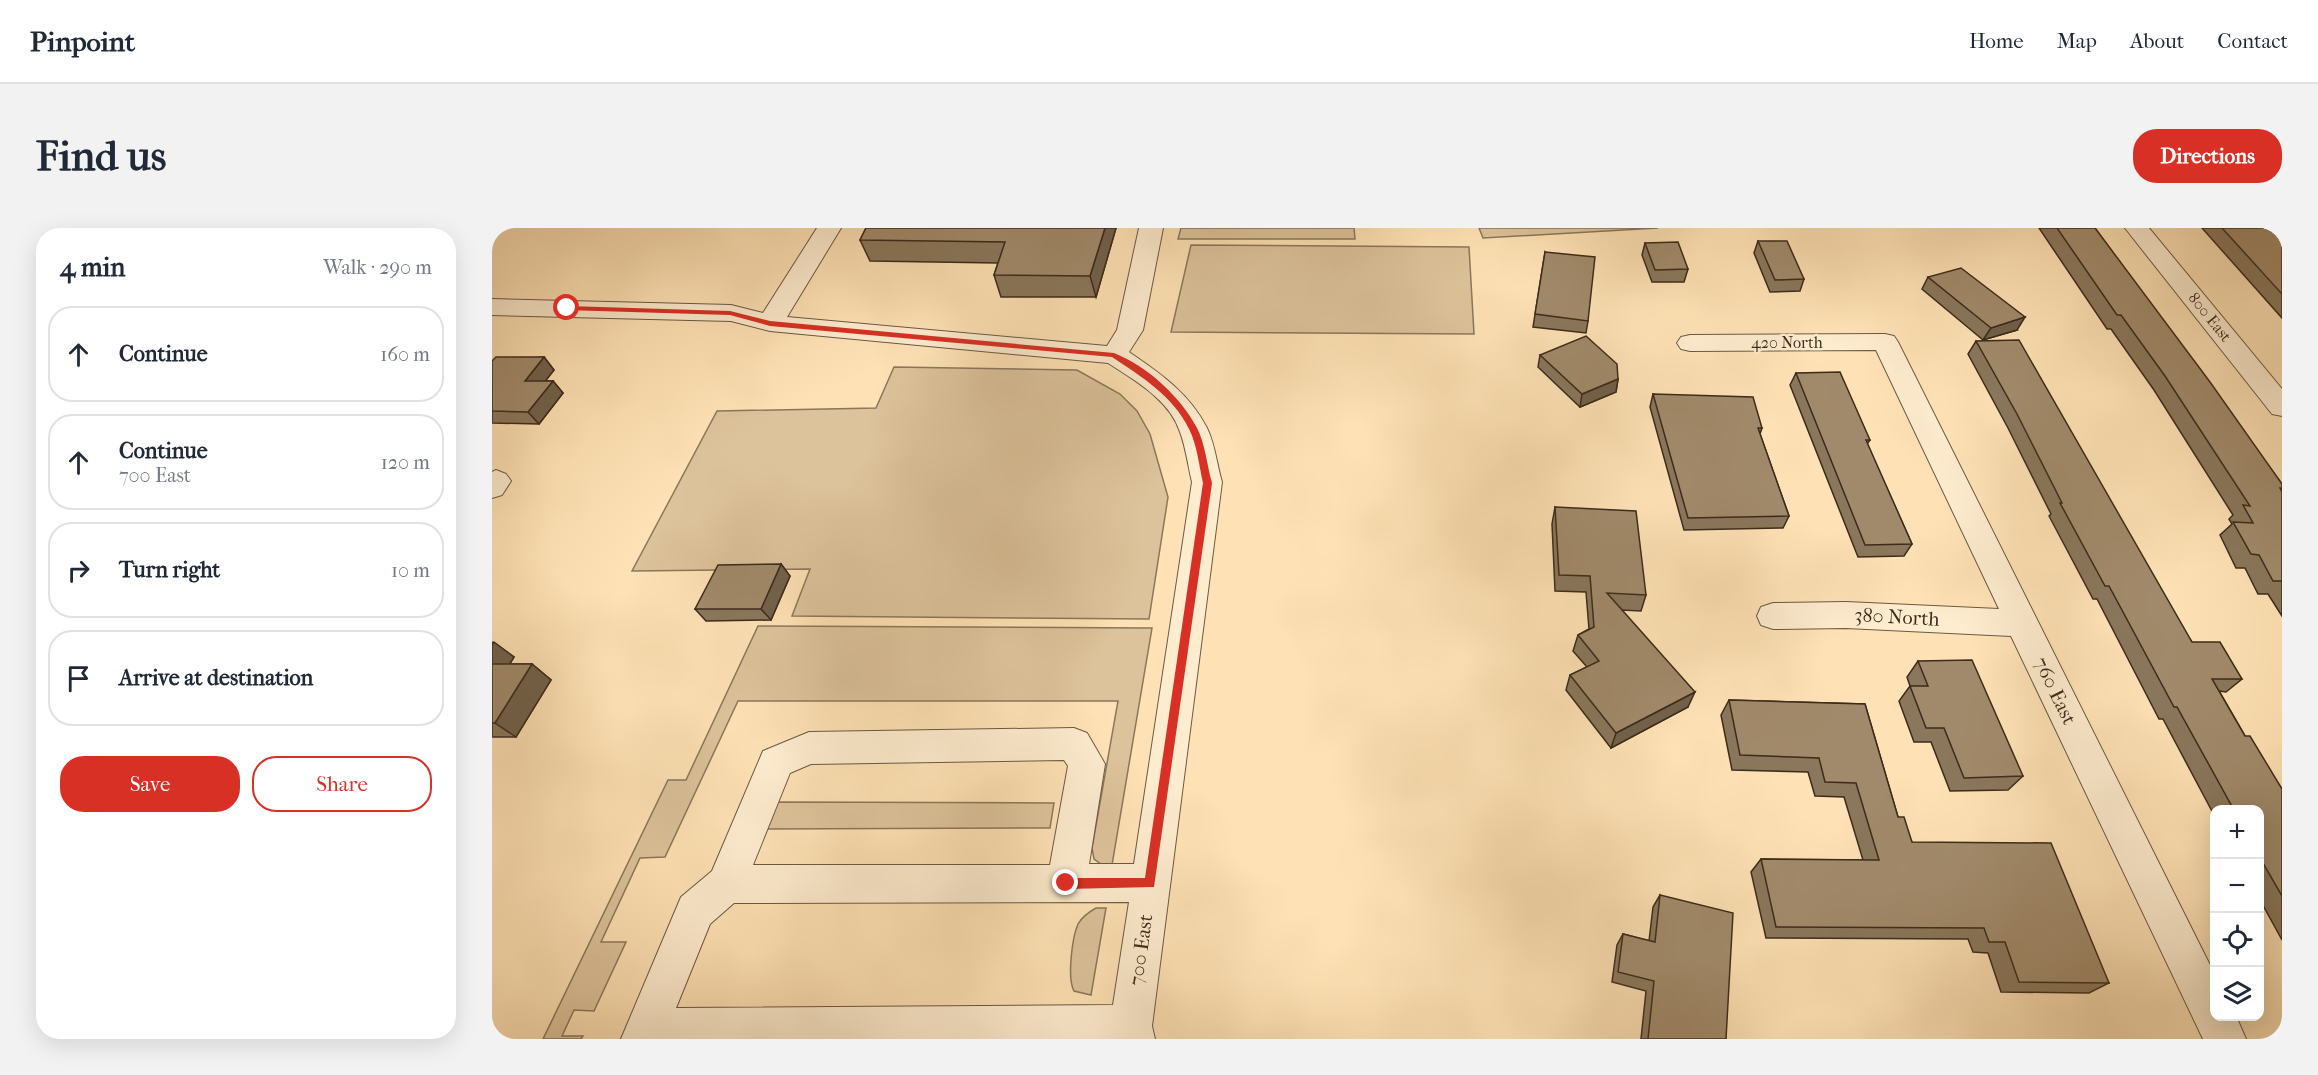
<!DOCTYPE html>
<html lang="en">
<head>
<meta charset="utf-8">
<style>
  body { margin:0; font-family:"IM FELL French Canon",serif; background:#f2f2f3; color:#1f2937 }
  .controls { position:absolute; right:18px; bottom:18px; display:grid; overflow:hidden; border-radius:12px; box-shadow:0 6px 24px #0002 }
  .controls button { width:54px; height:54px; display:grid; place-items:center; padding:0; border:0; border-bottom:2px solid #e0e1e3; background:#fff; color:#1f2937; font:30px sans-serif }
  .stop { position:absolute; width:18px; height:18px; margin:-14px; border:4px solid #d93025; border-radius:50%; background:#fff }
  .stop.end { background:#d93025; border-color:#fff; box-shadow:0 2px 6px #0008 }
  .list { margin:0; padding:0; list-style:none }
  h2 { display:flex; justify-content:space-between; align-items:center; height:78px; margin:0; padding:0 24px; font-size:26px }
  h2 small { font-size:20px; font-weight:400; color:#747a83 }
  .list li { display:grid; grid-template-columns:39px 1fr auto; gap:18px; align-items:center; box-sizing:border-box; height:96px; margin:0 12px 12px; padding:0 12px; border:2px solid #e0e1e3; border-radius:24px }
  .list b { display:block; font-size:22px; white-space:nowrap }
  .list p { margin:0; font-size:20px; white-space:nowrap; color:#747a83 }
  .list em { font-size:20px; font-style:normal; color:#747a83 }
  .actions { display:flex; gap:12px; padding:18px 24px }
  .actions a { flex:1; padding:14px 0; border:2px solid #d93025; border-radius:24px; text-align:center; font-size:21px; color:#d93025 }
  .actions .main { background:#d93025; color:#fff }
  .icon { flex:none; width:33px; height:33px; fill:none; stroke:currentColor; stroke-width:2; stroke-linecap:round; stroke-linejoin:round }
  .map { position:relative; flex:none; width:1790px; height:811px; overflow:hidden; border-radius:24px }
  header { display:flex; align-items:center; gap:36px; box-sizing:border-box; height:84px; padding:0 30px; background:#fff; border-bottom:2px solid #e0e1e3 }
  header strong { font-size:28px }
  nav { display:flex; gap:33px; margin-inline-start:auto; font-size:21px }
  .intro { display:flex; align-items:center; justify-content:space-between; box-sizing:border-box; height:144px; padding:0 36px }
  h1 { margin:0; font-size:42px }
  .button { padding:15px 27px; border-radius:24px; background:#d93025; color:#fff; font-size:21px; font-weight:700 }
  main { display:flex; gap:36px; padding:0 36px }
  aside { flex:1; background:#fff; border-radius:24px; box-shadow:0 6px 24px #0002 }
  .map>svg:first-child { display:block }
  .green { fill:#ddc39b; stroke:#8c775b; stroke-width:1.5 }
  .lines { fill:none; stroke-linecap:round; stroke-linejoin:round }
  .minor-casing { stroke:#6c5942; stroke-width:2 }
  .minor { fill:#feeccf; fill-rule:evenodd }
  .wall { fill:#8a775c; stroke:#3c2b1b; stroke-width:1.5 }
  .shaded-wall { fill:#71614b; stroke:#3c2b1b; stroke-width:1.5 }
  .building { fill:#a18a6b; stroke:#3c2b1b; stroke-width:1.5 }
  .route { fill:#d93025 }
  .labels { text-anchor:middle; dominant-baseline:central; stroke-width:4.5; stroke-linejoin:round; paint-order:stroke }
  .far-street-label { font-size:16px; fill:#3c2b1b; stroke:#feeccf }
  .street-label { font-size:20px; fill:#3c2b1b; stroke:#feeccf }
</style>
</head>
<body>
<header>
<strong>Pinpoint</strong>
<nav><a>Home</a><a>Map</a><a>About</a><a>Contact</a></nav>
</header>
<div class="intro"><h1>Find us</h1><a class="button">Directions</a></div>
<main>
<aside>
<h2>4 min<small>Walk · 290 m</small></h2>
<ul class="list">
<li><svg class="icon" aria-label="ahead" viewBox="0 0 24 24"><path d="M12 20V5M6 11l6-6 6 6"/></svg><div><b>Continue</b></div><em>160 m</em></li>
<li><svg class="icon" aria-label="ahead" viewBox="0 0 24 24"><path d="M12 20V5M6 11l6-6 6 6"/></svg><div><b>Continue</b><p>700 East</p></div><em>120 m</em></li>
<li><svg class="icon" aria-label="right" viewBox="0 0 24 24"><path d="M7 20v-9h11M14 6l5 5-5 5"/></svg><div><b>Turn right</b></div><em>10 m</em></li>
<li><svg class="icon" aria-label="arrive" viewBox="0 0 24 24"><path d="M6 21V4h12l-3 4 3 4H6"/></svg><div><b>Arrive at destination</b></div></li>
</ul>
<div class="actions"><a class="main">Save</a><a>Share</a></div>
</aside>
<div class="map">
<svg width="1790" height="811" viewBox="0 0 1790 811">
  <rect width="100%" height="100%" fill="#fee2b5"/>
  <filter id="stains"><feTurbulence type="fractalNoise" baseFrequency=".00333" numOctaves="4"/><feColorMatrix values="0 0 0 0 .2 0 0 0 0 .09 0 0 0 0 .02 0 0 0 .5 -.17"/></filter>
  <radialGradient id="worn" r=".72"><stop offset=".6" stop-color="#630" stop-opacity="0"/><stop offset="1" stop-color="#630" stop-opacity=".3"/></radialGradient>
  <g class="green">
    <polygon points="689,0 862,0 863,11 686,11"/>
    <polygon points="987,0 1166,0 991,10"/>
    <polygon points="699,17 977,19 982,106 679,104"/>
    <polygon points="402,139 585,142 628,166 645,183 658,206 676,269 657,391 300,388 318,341 140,343 225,183 384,180"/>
    <polygon points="266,398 660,400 620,637 609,636 602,631 600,620 626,473 246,473 173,629 148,630 109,714 134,714 102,783 82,782 70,808 91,808 89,811 51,811 176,552 194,552"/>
    <polygon points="283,574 562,575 558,600 272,601"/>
    <path d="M 604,680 L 614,680 L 599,767 L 582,763 C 575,750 580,710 586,696 C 590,689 597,684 604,680 Z"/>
  </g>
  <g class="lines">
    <g class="minor-casing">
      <g id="minor">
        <path d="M 325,0 L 349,0 L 295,89 L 615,118 L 625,102 L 647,0 L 671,0 L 651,102 L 637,124 C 668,145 698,166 715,200 C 723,216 725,237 730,254 L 660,798 L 663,811 L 129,811 L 189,669 L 220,643 L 271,523 L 317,504 L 582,500 L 595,505 L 613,536 L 597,636 L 642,636 L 700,254 C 696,238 694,220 688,204 C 678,172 642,152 616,135 L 278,103 L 239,93 L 0,87 L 0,71 L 239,77 L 271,85 ZM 572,532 L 576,538 L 558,637 L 261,637 L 298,545 L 319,536 ZM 637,674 L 621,777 L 184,780 L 218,696 L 242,675 Z"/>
        <polygon points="1633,0 1657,0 1790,161 1790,188 1780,186"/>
        <polygon points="1393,106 1402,108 1406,114 1722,745 1722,788 1744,788 1754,811 1711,811 1519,408 1354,400 1281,401 1269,397 1265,388 1269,379 1281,375 1354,374 1507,381 1384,122 1198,123 1189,121 1185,115 1189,109 1198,107"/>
        <polygon points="4,242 14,246 19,253 10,267 0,270 0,244"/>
      </g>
    </g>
    <use href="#minor" class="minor"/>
  </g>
  <g class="wall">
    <polygon points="374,0 624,0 604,69 509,69 502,47 506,35 378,33 368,12"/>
    <polygon points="1547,0 1603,0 1790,256 1790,388 1776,366 1766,366 1753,340 1744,340 1728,307 1740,296 1737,291 1741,287 1662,162 1619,101 1615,101"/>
    <polygon points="1710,0 1784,0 1790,6 1790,90"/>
    <polygon points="1266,13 1312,51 1308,63 1278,64 1262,25"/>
    <polygon points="1153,15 1196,41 1192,54 1160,54 1150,27"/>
    <polygon points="1053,24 1096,93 1094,105 1041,99"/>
    <polygon points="1436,49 1525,102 1491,112 1430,61"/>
    <polygon points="1484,113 1700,414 1750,451 1734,464 1727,463 1753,508 1790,561 1790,712 1767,670 1767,582 1722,582 1722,587 1671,491 1667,491 1605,371 1601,371 1557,288 1559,286 1516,200 1476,126"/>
    <polygon points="1048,127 1126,151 1124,164 1088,179 1046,139"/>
    <polygon points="52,129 62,142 53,153 61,153 71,165 47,196 0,195 0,133"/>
    <polygon points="1304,145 1378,212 1375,216 1420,316 1412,328 1366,329 1298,157"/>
    <polygon points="1161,166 1270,200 1268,206 1297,288 1291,300 1192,302 1158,179"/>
    <polygon points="1063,279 1154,367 1149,383 1130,382 1196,479 1119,520 1074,462 1078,447 1095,439 1081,423 1086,407 1097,401 1094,364 1063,363 1060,296"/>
    <polygon points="289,336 298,348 279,392 214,393 203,381"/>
    <polygon points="0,414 22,429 18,436 40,436 59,452 24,509 0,509"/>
    <polygon points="1426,433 1531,548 1516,562 1458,563 1439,514 1422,514 1407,473 1418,458 1415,449"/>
    <polygon points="1237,472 1373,476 1406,589 1420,614 1617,755 1597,765 1509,764 1496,725 1481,724 1476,711 1274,710 1259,644 1269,631 1371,632 1352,569 1323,568 1316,544 1240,542 1229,487"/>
    <polygon points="1168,667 1234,811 1149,811 1154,763 1120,754 1125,717 1131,706 1157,713 1161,679"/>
  </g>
  <g class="shaded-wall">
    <polygon points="613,0 624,0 604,69 598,48"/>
    <polygon points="1533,89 1525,102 1491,112 1499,100"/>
    <polygon points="52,129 62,142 44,165 33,153"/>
    <polygon points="1126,151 1124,164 1088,179 1090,166"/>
    <polygon points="61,153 71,165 47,196 36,184"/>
    <polygon points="289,336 298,348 279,392 269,381"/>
    <polygon points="2,414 22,429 8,451 0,445 0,417"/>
    <polygon points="40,436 59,452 24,509 3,495"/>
    <polygon points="1203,464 1196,479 1119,520 1124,505"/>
  </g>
  <g class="building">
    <polygon points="374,0 613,0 598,48 502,47 513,14 368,12"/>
    <polygon points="1565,0 1603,0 1718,154 1790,256 1790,260 1788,260 1790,264 1790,353 1781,353 1767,327 1759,326 1741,294 1761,295 1751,277 1758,278 1673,148 1629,87 1625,87"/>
    <polygon points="1730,0 1784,0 1790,6 1790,66"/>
    <polygon points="1266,13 1295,13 1312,51 1283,52"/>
    <polygon points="1186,14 1196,41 1163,42 1153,15"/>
    <polygon points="1053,24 1103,29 1096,93 1043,86"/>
    <polygon points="1469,40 1533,89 1499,100 1436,49"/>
    <polygon points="1094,108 1125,136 1126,151 1090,166 1048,127"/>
    <polygon points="1527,112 1700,414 1728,414 1750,451 1720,451 1753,508 1758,508 1790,561 1790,668 1767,628 1767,582 1742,582 1685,479 1682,479 1617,358 1613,358 1568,275 1570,275 1525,186 1484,113"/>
    <polygon points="4,129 52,129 33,153 61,153 36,184 0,183 0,133"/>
    <polygon points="1348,144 1378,212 1374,212 1420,316 1373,317 1304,145"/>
    <polygon points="1161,166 1261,169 1270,200 1266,200 1297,288 1196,290"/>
    <polygon points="1063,279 1144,283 1154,367 1115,365 1203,464 1124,505 1078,447 1107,433 1086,407 1102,399 1098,348 1067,347"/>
    <polygon points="289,336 269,381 203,381 226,337"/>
    <polygon points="1480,432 1531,548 1472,550 1452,500 1434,500 1418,458 1436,458 1426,433"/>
    <polygon points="0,436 40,436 3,495 0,495"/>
    <polygon points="1237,472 1373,476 1406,589 1412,589 1420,614 1559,615 1617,755 1527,754 1513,714 1497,714 1492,700 1284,699 1269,631 1387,632 1364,555 1333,554 1327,530 1248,527"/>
    <polygon points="1168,667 1241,685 1234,811 1156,811 1162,753 1126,744 1131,706 1163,714"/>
  </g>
  <path class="route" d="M 75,78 L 238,83 L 278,93 L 622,125 C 655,138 688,168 705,200 C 713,215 715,237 720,255 L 662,659 L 574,661 L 568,655 L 574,650 L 653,650 L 711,255 C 707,238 705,216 697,201 C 681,168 650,149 620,129 L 278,98 L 238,87 L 73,82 Z"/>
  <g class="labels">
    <g class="far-street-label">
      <text transform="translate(1718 89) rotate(51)">800 East</text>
      <text x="1295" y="114">420 North</text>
    </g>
    <g class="street-label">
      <text transform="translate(1405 389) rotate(3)">380 North</text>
      <text transform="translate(1563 463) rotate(64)">760 East</text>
      <text transform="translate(649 722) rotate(-82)">700 East</text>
    </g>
  </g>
  <rect width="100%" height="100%" filter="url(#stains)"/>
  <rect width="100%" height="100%" fill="url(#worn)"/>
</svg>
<div class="controls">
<button>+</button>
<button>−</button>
<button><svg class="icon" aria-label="locate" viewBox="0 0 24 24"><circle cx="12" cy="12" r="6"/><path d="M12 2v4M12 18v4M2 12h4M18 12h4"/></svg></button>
<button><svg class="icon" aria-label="layers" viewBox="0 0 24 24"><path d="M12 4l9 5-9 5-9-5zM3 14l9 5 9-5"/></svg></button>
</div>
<div class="stop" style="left:75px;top:80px"></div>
<div class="stop end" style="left:574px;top:655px"></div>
</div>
</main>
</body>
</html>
